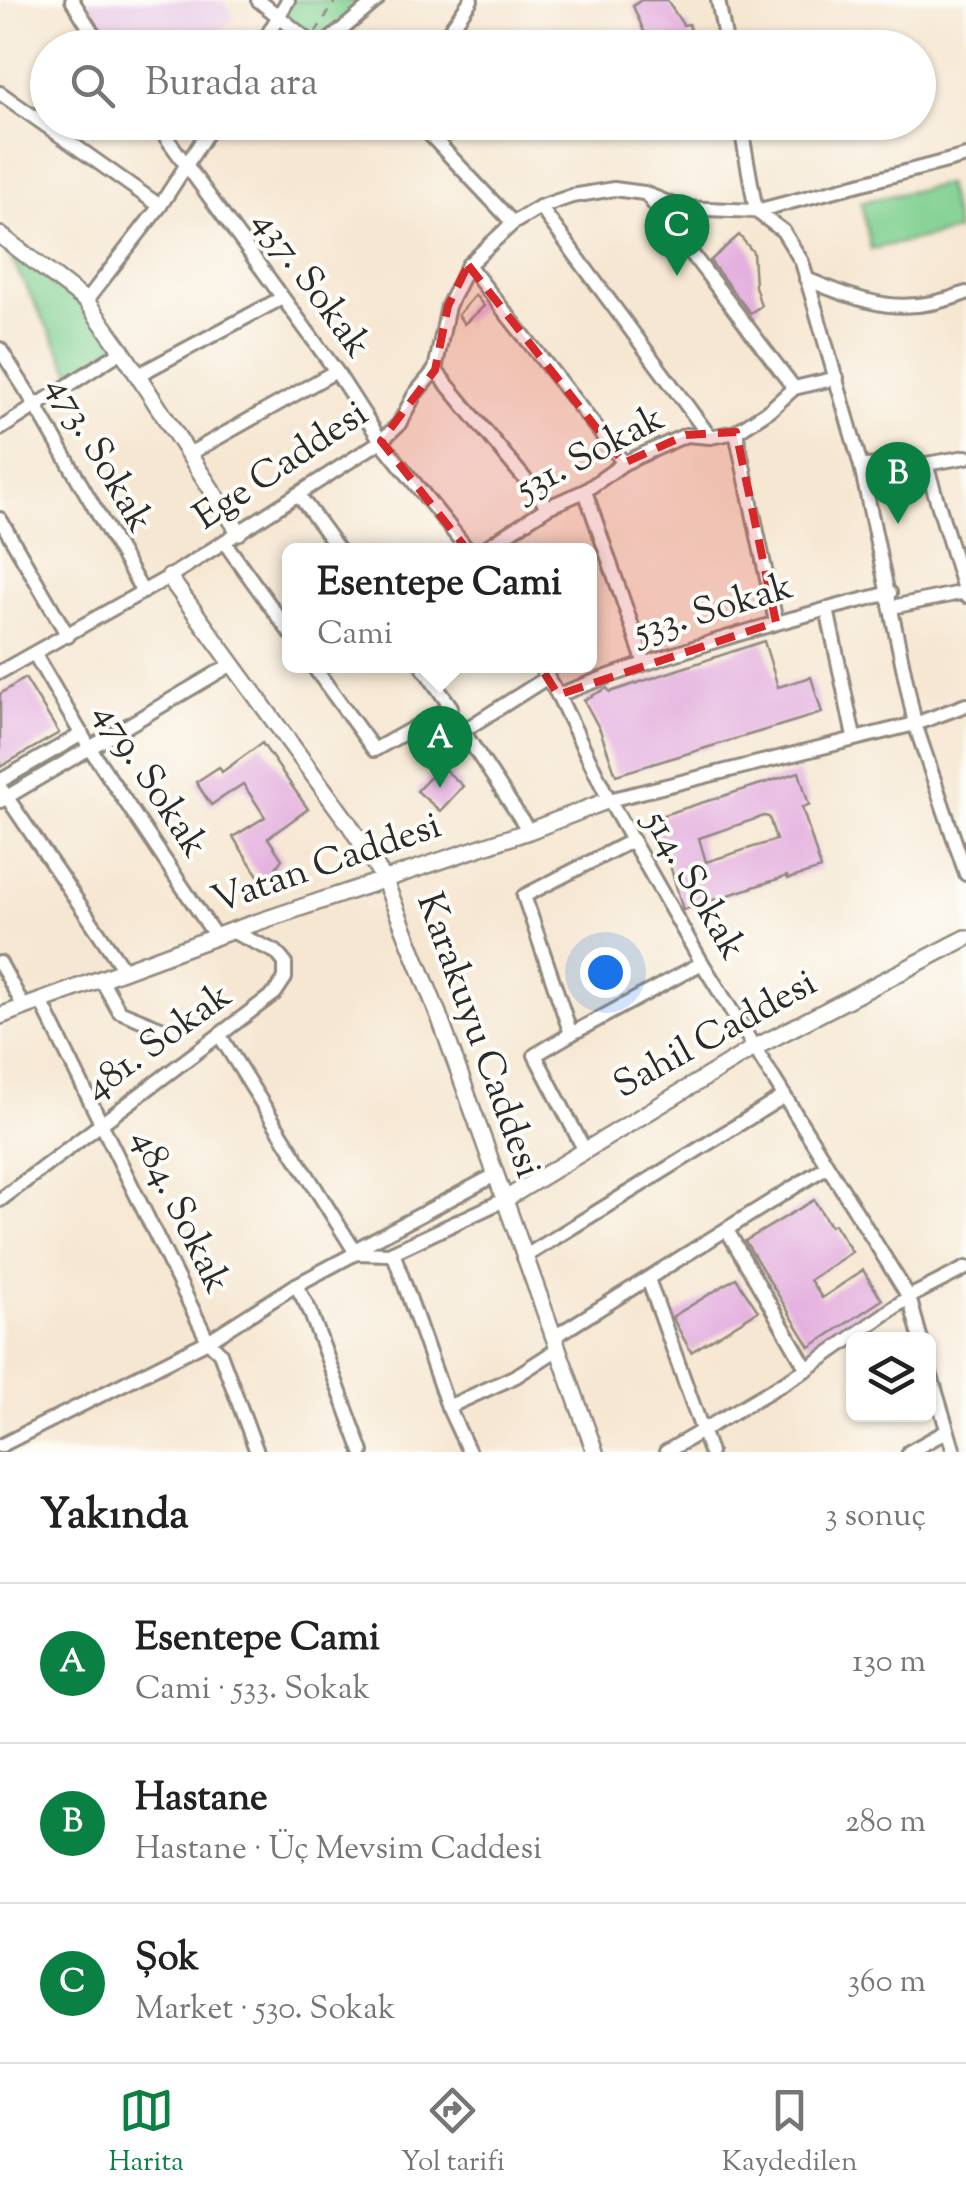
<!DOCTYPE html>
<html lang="tr">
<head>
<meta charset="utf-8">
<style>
  body { margin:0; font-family:"Sorts Mill Goudy",serif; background:#f6f6f6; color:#222 }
  .controls { position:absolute; right:30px; bottom:30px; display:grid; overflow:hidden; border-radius:15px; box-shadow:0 2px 8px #0004 }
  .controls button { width:90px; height:90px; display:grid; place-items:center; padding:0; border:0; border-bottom:2px solid #e0e0e0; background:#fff; color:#222; font:50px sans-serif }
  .you { position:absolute; left:605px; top:972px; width:35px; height:35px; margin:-25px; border:8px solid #fff; border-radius:50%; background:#1a73e8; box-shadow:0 0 0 15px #1a73e833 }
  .badge { display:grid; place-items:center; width:65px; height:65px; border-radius:50%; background:#0b8043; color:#fff; font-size:32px; font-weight:700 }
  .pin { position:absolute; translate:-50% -82px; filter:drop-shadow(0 2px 5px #0008) }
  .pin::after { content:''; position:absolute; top:52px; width:35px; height:30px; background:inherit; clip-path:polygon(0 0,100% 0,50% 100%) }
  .popup { position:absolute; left:282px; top:543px; width:315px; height:130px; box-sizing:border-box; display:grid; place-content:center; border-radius:15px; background:#fff; filter:drop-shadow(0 2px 8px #0005); font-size:32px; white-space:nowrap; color:#767676 }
  .popup b { font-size:38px; color:#222 }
  .popup::after { content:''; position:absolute; left:50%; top:100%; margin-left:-20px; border:20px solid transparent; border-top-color:#fff }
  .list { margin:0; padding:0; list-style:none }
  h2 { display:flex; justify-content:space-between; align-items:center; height:130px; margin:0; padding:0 40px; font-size:42px }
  h2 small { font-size:32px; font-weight:400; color:#767676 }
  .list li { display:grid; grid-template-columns:65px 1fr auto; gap:30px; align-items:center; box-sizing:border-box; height:160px; padding:0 40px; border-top:2px solid #e0e0e0 }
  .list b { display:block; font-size:38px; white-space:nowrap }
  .list p { margin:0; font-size:32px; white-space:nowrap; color:#767676 }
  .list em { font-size:32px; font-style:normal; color:#767676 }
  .icon { flex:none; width:55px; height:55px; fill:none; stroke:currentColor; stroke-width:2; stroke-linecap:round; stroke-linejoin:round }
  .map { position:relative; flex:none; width:966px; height:1452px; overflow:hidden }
  .search { position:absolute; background:#fff; box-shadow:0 2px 8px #0004; left:30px; right:30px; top:30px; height:110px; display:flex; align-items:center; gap:25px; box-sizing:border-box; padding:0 35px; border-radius:55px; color:#767676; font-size:38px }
  .sheet { height:610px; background:#fff }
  nav { display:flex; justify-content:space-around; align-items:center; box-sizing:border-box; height:140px; border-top:2px solid #e0e0e0; background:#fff; font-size:28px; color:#767676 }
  nav a { display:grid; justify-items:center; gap:5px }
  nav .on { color:#0b8043 }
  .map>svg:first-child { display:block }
  .built { fill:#ecd1e9 }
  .green { fill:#80d090; stroke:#567e5e; stroke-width:2.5 }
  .building { fill:#e4b0df; fill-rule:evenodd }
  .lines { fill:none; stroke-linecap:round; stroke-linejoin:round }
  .minor-casing { stroke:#90897e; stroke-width:18 }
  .tertiary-casing { stroke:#90897e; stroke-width:20 }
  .path { stroke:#90897e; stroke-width:2.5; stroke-dasharray:8 8; stroke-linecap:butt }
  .minor { stroke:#fff; stroke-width:12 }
  .tertiary { stroke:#fff; stroke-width:15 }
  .marked { fill:#d62828; fill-opacity:0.2; stroke:#d62828; stroke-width:8; stroke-dasharray:20 12; stroke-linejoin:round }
  .labels { text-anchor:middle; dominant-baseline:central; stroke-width:8; stroke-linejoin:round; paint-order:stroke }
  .street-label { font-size:38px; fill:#2b2b2b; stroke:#fdfcf7 }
</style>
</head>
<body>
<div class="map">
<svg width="966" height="1452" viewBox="0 0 966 1452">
  <rect width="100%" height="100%" fill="#fdfcf7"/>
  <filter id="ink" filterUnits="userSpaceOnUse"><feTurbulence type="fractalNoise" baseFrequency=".01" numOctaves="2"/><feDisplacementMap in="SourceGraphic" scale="20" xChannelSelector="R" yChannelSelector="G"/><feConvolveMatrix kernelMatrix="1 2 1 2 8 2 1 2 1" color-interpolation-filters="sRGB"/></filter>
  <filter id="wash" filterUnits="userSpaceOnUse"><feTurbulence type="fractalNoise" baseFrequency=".0048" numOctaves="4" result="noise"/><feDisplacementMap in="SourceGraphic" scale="40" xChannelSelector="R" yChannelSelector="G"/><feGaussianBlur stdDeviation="2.25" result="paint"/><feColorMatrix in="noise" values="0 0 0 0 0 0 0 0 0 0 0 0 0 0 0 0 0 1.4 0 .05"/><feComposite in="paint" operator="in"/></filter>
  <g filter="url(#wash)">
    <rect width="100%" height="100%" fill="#f6e7d2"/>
    <polygon class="built" points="86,0 222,0 235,19 201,47 118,47"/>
    <g class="green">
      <polygon points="288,0 377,0 320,47 278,18"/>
      <polygon points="946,184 957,231 871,249 861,202"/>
      <polygon points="0,238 88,298 122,351 76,381"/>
    </g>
    <g id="blocks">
      <g class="building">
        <polygon points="641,0 667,0 683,25 689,24 693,48 651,48 633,6"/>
        <polygon points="739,235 753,252 755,286 761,306 750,313 710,261"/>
        <polygon points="475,295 484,306 464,324 458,315"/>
        <polygon points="764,641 778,687 811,677 822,713 616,775 600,730 584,700 607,688 610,692"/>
        <polygon points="25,678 59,733 0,767 0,694"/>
        <polygon points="262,743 308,809 268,838 282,859 272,874 261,880 233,837 265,817 256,803 243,784 211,805 196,782 219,767 222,772"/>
        <polygon points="441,766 463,786 440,811 417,791"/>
        <path d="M 799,772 L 809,805 L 802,807 L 821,869 L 788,879 L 787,876 L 683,910 L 665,848 L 656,850 L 647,820 ZM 764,816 L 769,817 L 776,840 L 706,862 L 699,838 Z"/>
        <polygon points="814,1200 830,1226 834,1224 852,1252 810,1280 822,1298 863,1270 882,1300 810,1347 745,1241"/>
        <polygon points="736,1278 758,1311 691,1352 672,1317"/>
      </g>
    </g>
  </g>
  <g filter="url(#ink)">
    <use href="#blocks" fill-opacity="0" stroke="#90897e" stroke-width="2.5"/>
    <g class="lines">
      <g class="minor-casing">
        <g id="minor">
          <polyline points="72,0 102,48"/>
          <polyline points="258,0 318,48"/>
          <polyline points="718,0 727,48"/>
          <polyline points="260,48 288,0"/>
          <polyline points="320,48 377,0"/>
          <polyline points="437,48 471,0"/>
          <polyline points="0,93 160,206"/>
          <polyline points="155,122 336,371 381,441 468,550"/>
          <polyline points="418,122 513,223"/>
          <polyline points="740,122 756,211 783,231 802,262 861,466 915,724 966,874"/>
          <polyline points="647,195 794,388"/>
          <polyline points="540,207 710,437"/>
          <polyline points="468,265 624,463"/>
          <path d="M 806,279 C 866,303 902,318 966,293"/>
          <polyline points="86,301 160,206 214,122"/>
          <polyline points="0,349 36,406 143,592"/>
          <polyline points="435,370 548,507"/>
          <polyline points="138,375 282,298"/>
          <polyline points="0,429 122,351"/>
          <polyline points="736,432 776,622"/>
          <polyline points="189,454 336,371"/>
          <polyline points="926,464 966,596"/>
          <polyline points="861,466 926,464 966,457"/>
          <polyline points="585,491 644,661"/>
          <polyline points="298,494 339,550"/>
          <polyline points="0,519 68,636"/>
          <polyline points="225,543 290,633"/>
          <polyline points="482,550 548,507 585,491 624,463 686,435 710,437 736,432 771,409 794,388 837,378"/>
          <polyline points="892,607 965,592"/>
          <polyline points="827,609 854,737"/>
          <polyline points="35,655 89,747 216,937"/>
          <polyline points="313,666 374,750 451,707 422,666"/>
          <polyline points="540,666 558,695 609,800 702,963 909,1297 921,1340"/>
          <polyline points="0,672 169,577 381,441 399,424 415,394 435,370 448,306 468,265 513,223 540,207 572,196 614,189 644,193 681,208 756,211 966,156"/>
          <path d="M 558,695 C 667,653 777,621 890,593"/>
          <polyline points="0,781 82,734"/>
          <polyline points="0,787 124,970"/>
          <polyline points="609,800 915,724 966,705"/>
          <polyline points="0,801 232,664"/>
          <polyline points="529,831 463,731 548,677"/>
          <polyline points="0,963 24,1007"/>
          <polyline points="101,979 119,1011 173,1033"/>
          <polyline points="41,1001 208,1341 220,1353 257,1452"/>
          <polyline points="571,1034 702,963"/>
          <polyline points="220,1036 356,1253"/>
          <polyline points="584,1149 535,1055 571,1034 524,896 633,840"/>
          <polyline points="0,1200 275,993 285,978 285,963 276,952 231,931"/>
          <polyline points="727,1230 807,1369"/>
          <polyline points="357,1252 360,1247 495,1175"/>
          <polyline points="393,1252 448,1407 516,1376 558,1349"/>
          <polyline points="524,1257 783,1097"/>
          <polyline points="648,1279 710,1452"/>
          <polyline points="296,1285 310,1311 362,1452"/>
          <polyline points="554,1337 826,1167"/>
          <polyline points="928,1366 954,1452"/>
          <polyline points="448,1407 469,1452"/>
          <polyline points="0,1446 208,1341 296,1285 356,1253 389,1254 504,1200"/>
          <polyline points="666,1452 807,1369 909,1297 966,1268"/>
          <polyline points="909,1452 947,1431"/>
        </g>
      </g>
      <g class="tertiary-casing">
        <g id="tertiary">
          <polyline points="0,235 86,301 122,351 239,532"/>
          <polyline points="169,577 349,824 384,879 439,1016 595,1452"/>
          <polyline points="0,1016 231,931 529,831 609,800"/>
          <polyline points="504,1200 752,1049 966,938"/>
        </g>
      </g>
      <polyline class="path" points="316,32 336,0"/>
      <use href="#minor" class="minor"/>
      <use href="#tertiary" class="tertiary"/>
    </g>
  </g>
  <path class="marked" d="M 468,265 L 624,463 L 686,435 L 736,432 L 776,622 L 558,695 L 473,557 L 381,441 L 435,370 L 448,306 Z"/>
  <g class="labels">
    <g class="street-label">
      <text transform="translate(310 285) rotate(54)">437. Sokak</text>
      <text transform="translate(98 455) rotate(60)">473. Sokak</text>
      <text transform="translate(591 455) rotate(-28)">531. Sokak</text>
      <text transform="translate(282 467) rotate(-34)">Ege Caddesi</text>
      <text transform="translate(714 611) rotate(-17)">533. Sokak</text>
      <text transform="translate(149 781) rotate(57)">479. Sokak</text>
      <text transform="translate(327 865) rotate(-19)">Vatan Caddesi</text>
      <text transform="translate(693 886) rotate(60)">514. Sokak</text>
      <text transform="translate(477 1036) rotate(70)">Karakuyu Caddesi</text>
      <text transform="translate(716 1036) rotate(-29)">Sahil Caddesi</text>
      <text transform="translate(159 1043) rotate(-36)">481. Sokak</text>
      <text transform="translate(179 1212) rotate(64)">484. Sokak</text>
    </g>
  </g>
</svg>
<div class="controls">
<button><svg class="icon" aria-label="layers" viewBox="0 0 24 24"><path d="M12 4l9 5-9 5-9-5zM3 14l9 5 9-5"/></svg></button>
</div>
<div class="you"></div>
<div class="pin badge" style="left:440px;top:788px">A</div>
<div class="popup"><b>Esentepe Cami</b>Cami</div>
<div class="pin badge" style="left:898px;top:524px">B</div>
<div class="pin badge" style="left:677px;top:276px">C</div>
<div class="search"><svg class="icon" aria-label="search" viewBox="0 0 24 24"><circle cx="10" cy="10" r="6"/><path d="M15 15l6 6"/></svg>Burada ara</div>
</div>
<section class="sheet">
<h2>Yakında<small>3 sonuç</small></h2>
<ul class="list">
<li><span class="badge">A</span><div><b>Esentepe Cami</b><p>Cami · 533. Sokak</p></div><em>130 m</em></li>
<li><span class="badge">B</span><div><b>Hastane</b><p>Hastane · Üç Mevsim Caddesi</p></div><em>280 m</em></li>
<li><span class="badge">C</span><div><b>Şok</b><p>Market · 530. Sokak</p></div><em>360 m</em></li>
</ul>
</section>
<nav>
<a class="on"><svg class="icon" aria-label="map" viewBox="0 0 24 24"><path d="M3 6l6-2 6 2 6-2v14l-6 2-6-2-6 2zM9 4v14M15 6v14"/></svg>Harita</a>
<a><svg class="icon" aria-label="directions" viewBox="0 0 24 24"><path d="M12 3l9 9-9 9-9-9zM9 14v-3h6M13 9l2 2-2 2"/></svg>Yol tarifi</a>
<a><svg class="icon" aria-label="saved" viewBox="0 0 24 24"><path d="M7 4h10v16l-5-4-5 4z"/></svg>Kaydedilen</a>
</nav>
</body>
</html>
